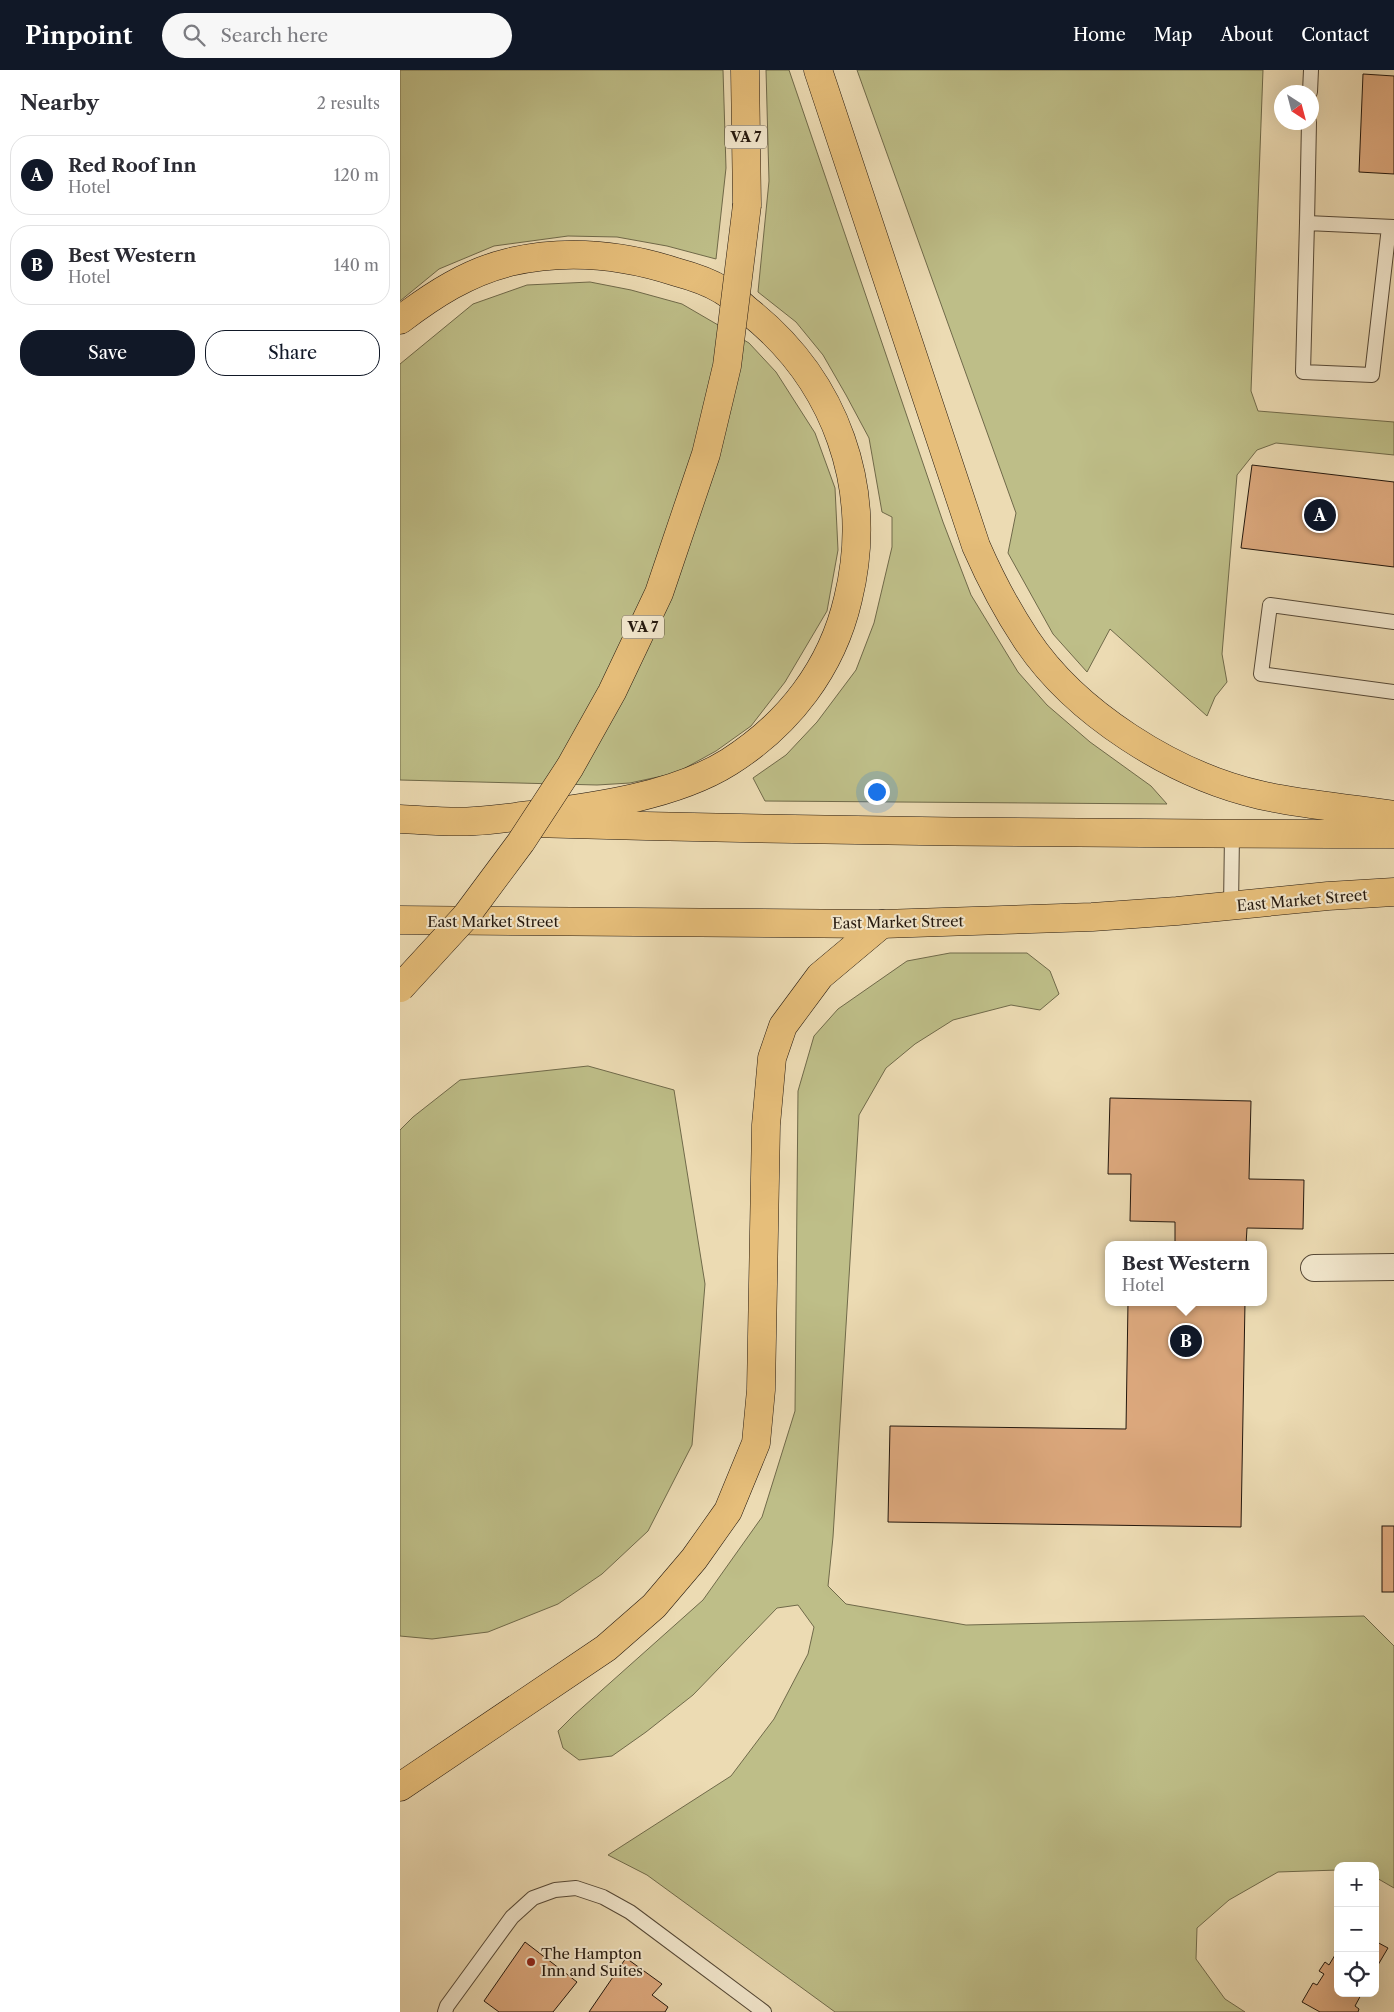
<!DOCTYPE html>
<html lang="en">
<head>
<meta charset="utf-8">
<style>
  body { margin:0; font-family:"Libre Caslon Text",serif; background:#f7f7f7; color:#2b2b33 }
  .controls { position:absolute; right:15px; bottom:15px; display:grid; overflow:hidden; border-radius:10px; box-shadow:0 5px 20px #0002 }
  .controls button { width:45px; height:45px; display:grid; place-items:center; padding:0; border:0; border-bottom:1px solid #e1e1e2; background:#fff; color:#2b2b33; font:25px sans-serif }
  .compass { position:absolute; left:874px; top:15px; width:45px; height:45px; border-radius:50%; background:#fff; box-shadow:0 5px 20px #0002; rotate:144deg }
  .you { position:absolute; left:476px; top:721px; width:18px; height:18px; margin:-12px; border:4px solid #fff; border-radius:50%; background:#1a73e8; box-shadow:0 0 0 8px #1a73e833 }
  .badge { display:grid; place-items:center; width:32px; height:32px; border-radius:50%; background:#111827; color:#fff; font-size:16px; font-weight:700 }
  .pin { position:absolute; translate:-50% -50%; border:2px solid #fff; box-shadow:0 1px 5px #0006 }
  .popup { position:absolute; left:705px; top:1171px; width:162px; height:65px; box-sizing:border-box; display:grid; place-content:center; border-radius:10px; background:#fff; filter:drop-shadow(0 1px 4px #0005); font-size:16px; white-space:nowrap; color:#7c7c81 }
  .popup b { font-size:19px; color:#2b2b33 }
  .popup::after { content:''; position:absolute; left:50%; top:100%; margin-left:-10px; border:10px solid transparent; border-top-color:#fff }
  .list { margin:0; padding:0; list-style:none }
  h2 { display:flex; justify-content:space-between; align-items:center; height:65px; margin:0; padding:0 20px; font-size:21px }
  h2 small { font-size:16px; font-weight:400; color:#7c7c81 }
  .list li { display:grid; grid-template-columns:32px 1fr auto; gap:15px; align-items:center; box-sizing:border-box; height:80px; margin:0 10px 10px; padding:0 10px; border:1px solid #e1e1e2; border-radius:20px }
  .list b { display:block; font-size:19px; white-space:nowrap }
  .list p { margin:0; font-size:16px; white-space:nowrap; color:#7c7c81 }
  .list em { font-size:16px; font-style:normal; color:#7c7c81 }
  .actions { display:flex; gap:10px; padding:15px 20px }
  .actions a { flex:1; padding:11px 0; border:1px solid #111827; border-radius:20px; text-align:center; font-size:18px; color:#111827 }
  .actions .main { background:#111827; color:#fff }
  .icon { flex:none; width:28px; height:28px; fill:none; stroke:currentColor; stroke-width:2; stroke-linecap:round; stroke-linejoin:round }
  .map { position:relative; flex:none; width:994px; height:1942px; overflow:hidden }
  header { display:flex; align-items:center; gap:30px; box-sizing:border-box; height:70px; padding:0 25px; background:#111827; color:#fff }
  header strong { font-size:24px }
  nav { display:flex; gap:28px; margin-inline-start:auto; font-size:18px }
  .search { width:350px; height:45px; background:#f7f7f7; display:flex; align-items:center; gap:12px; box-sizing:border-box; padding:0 18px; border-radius:28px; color:#7c7c81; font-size:19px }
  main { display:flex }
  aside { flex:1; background:#fff }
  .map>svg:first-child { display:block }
  .green { fill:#bebe88; stroke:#706a4a }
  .building { fill:#dda97e; stroke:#23170d }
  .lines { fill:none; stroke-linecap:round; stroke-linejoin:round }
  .service-casing { stroke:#554836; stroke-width:16 }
  .minor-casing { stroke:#554836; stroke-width:28 }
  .primary-casing { stroke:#23170d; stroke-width:29 }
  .motorway-casing { stroke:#23170d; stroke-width:29 }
  .service { stroke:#f3e8ce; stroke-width:14 }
  .minor { stroke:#f3e8ce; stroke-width:26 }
  .primary { stroke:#e6be7a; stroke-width:28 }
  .motorway { stroke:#e6be7a; stroke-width:28 }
  .motorway-bridge-casing { stroke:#23170d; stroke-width:29; stroke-linecap:butt }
  .motorway-bridge { stroke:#e6be7a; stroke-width:28 }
  .poi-dot { fill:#8f2418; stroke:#f3e8ce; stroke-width:2 }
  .labels { text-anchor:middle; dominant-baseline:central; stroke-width:4; stroke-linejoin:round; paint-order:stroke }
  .shield { fill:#f3e8ce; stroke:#615647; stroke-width:1 }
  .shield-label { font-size:14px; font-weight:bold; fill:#23170d }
  .street-label { font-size:15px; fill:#23170d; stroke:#f3e8ce }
  .poi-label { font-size:15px; fill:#23170d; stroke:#f3e8ce; text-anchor:start }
</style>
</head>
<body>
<header>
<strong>Pinpoint</strong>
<div class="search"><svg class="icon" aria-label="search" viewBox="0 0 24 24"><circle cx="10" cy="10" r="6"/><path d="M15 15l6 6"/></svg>Search here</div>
<nav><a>Home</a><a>Map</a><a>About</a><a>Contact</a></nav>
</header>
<main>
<aside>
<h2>Nearby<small>2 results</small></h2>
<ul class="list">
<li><span class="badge">A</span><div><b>Red Roof Inn</b><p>Hotel</p></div><em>120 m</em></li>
<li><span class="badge">B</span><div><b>Best Western</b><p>Hotel</p></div><em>140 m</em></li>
</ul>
<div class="actions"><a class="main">Save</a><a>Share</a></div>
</aside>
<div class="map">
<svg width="994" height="1942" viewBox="0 0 994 1942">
  <rect width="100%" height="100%" fill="#ecdbb3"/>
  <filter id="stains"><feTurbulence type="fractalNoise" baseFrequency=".004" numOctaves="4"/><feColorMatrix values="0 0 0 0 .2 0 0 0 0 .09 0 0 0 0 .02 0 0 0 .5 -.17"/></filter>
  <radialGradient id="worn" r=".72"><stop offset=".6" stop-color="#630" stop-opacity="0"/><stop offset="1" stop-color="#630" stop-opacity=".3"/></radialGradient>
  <g class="green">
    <polygon points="0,0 323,0 326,98 316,189 267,176 217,167 168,166 94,176 39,199 0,231"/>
    <polygon points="366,0 389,0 543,452 571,525 618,602 647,635 690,672 751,716 767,734 365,731 353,708 386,685 417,652 456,600 474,553 492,477 492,447 482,442 469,368 446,325 423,285 396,252 358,222 369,111"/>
    <polygon points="457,0 863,0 851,321 858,341 994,352 994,385 876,373 857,380 837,405 822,584 827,612 815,627 807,646 710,559 687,602 653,564 608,483 616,443"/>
    <polygon points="190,212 231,220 282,234 349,273 376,302 415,363 435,418 438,480 427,541 385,612 351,656 316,681 276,703 230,713 197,715 0,710 0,294 73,234 127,215"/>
    <polygon points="550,883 627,883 650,901 659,924 640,940 611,935 553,950 515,974 486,998 459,1045 433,1467 428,1516 446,1534 566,1555 964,1546 994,1576 994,1818 975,1807 975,1796 938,1796 938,1800 878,1802 829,1830 797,1858 796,1889 825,1929 845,1942 435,1942 247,1805 208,1785 331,1706 374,1649 408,1584 414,1557 398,1535 377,1538 293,1625 246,1662 212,1686 179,1690 163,1678 158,1661 174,1645 303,1530 362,1447 395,1341 398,1021 414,966 438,939 507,891"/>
    <polygon points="188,996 274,1020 305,1214 292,1375 248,1461 202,1504 158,1534 88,1562 32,1569 0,1566 0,1060 13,1047 60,1010"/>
  </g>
  <g class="building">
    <polygon points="963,4 994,6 994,104 959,102"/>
    <polygon points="852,395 994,412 994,497 841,478"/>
    <polygon points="710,1028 851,1031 849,1109 904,1110 903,1159 847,1158 846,1175 775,1175 775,1152 730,1151 731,1104 708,1104"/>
    <polygon points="728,1232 845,1232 841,1457 488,1452 490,1356 726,1359"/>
    <rect x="982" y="1456" width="12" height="66"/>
    <polygon points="975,1871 988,1878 975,1900"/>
    <polygon points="125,1872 177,1912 153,1942 99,1942 84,1931"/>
    <polygon points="938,1880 938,1923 962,1923 955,1936 959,1939 958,1942 920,1942 902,1932 913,1913 917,1915 924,1904 919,1901 925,1892 929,1895"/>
    <polygon points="226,1888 262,1914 252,1925 268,1937 265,1942 189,1942"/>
  </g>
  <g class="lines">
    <g class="service-casing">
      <g id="service">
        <polyline points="910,22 911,0"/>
        <polyline points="907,153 909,52"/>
        <polyline points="989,157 972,305 903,302 907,153 994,157"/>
        <polyline points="994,552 870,535 861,604 994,622"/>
        <polyline points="831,837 832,764"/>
        <polyline points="45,1942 47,1936 112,1847 133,1828 155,1820 176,1818 203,1827 230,1842 364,1942"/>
      </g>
    </g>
    <g class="minor-casing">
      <polyline id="minor" points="914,1198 994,1197"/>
    </g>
    <g class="primary-casing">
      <g id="primary">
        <path d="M 131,753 C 418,761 706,764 994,764"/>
        <polyline points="0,850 482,854 692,847 777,841 928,826 994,822"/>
      </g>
    </g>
    <g class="motorway-casing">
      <g id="motorway">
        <polyline points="345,0 347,135"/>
        <path d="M 418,0 L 576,476 C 590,508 606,539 626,569 C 675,643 773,705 860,725 C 903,735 950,738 994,745"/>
        <path d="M 0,250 C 33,225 68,202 110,192 C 166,179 221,184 276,202 C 291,206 309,212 322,220 C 331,225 339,233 347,240 C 436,310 475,418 448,529 C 432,598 389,654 329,692 C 275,726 194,737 131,745 C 113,747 94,750 75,751 C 50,753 25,750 0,749"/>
        <polyline points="0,1717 206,1578 254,1536 294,1489 328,1441 356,1373 361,1320 366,1055 372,988 383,956 420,906 482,854"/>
      </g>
    </g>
    <use href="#service" class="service"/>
    <use href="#minor" class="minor"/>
    <use href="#primary" class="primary"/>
    <use href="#motorway" class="motorway"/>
    <g class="motorway-bridge-casing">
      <polyline id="motorway-bridge" points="0,918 66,846 121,772 170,697 212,622 259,523 306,384 327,296 347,135"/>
    </g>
    <use href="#motorway-bridge" class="motorway-bridge"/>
  </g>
  <circle class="poi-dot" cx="131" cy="1892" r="5"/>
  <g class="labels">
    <g class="shield">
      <rect x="325" y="55.5" width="42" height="23" rx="4"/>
      <rect x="222" y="545.5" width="42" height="23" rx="4"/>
    </g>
    <g class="shield-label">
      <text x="346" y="67">VA 7</text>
      <text x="243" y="557">VA 7</text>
    </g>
    <g class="street-label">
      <text transform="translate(902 830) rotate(-5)">East Market Street</text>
      <text x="93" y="851">East Market Street</text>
      <text transform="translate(498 852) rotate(-1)">East Market Street</text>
    </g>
    <g class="poi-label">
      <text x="141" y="1883">The Hampton<tspan x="141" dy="17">Inn and Suites</tspan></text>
    </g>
  </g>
  <rect width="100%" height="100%" filter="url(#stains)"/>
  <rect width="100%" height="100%" fill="url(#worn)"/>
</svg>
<div class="controls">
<button>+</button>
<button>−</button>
<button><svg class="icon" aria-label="locate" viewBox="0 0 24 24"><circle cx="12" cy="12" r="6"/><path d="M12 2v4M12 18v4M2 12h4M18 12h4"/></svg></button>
</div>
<svg class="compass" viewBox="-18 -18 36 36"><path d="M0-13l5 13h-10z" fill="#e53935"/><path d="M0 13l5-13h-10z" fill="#7c7c81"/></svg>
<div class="you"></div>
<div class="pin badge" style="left:920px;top:445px">A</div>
<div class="pin badge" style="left:786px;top:1271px">B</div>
<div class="popup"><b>Best Western</b>Hotel</div>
</div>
</main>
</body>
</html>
